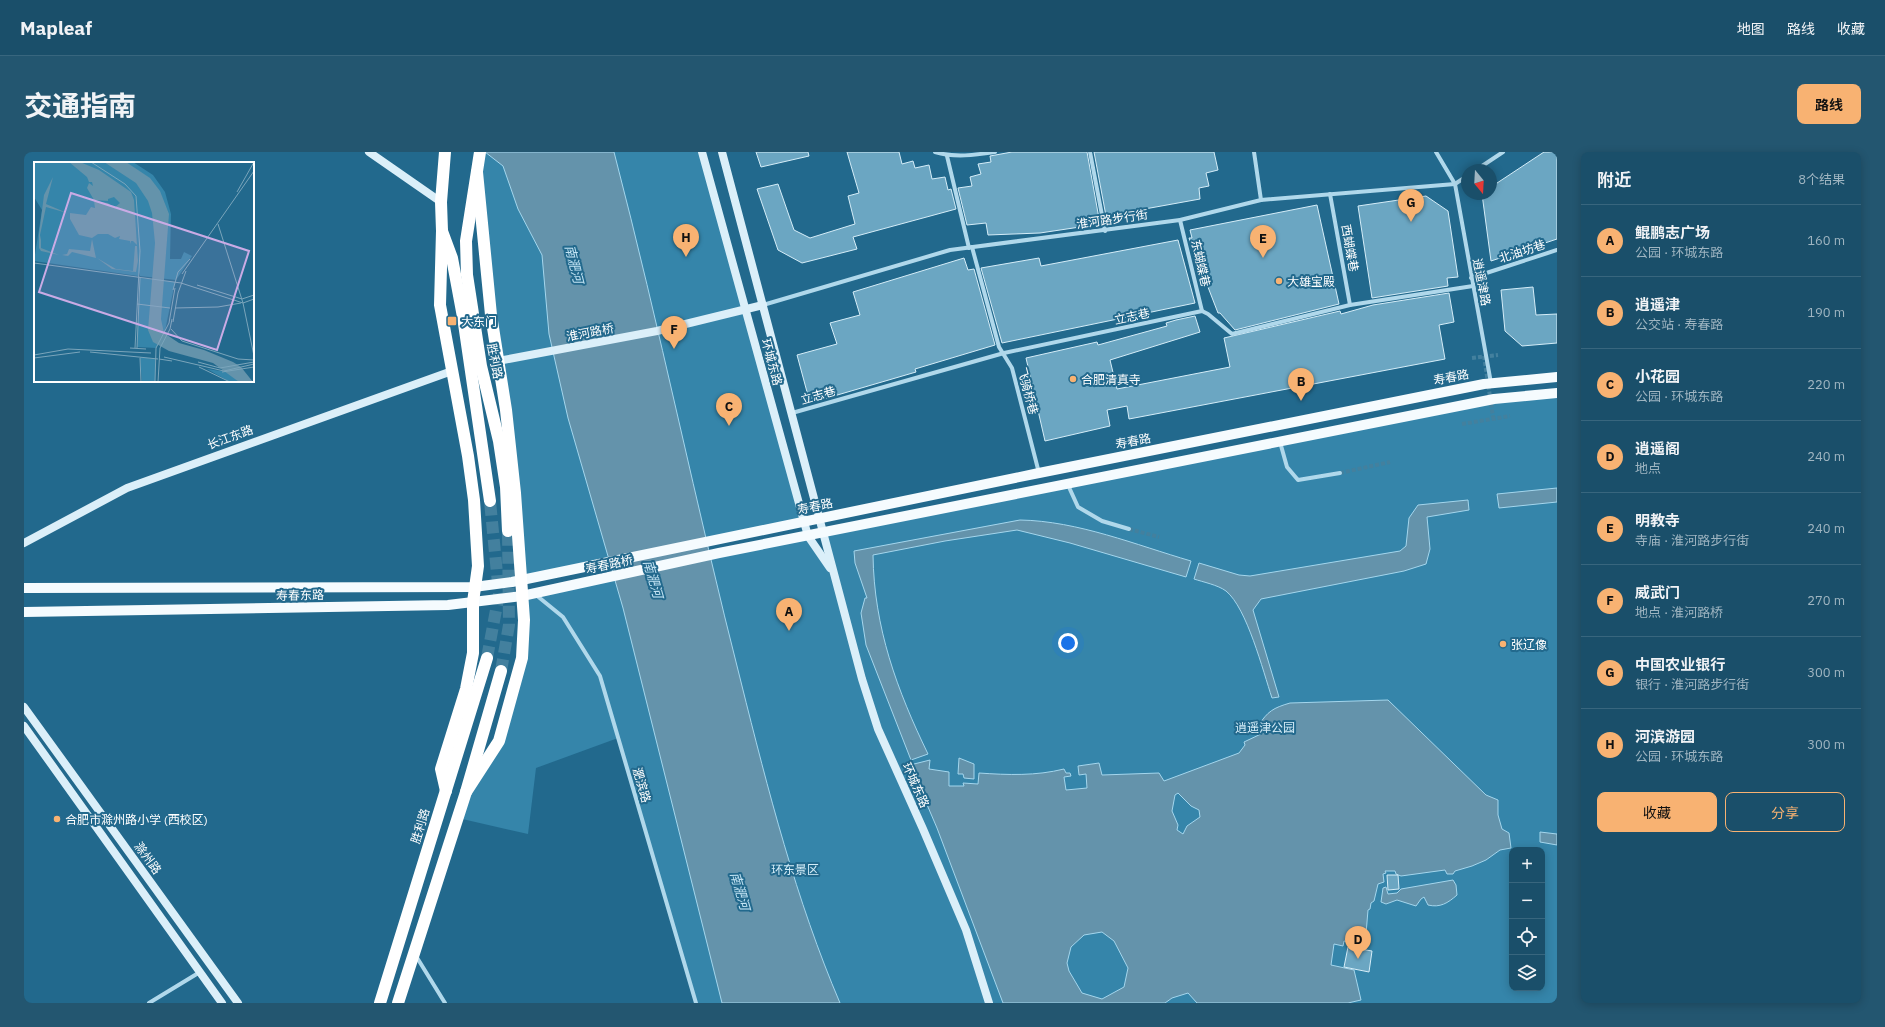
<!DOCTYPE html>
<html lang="zh">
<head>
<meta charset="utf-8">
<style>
  body { margin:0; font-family:"IBM Plex Sans","Noto Sans SC",sans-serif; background:#235670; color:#f1f3f6 }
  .controls { position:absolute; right:12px; bottom:12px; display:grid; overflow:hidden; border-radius:8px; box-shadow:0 2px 10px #0003 }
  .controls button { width:36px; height:36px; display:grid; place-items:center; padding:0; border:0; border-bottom:1px solid #38667e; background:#1a4f6a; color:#f1f3f6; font:20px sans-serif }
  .compass { position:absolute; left:1437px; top:12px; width:36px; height:36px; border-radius:50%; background:#1a4f6a; box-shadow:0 2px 10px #0003; rotate:162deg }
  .you { position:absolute; left:1044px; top:491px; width:14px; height:14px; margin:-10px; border:3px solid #fff; border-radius:50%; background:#1a73e8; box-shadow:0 0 0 6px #1a73e833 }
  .badge { display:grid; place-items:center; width:26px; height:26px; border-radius:50%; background:#f8b272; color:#111; font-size:13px; font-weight:700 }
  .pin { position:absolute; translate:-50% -33px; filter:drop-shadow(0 1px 2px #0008) }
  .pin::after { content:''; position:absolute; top:21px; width:14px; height:12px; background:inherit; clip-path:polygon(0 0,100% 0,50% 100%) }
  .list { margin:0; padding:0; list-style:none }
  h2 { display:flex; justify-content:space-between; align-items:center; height:52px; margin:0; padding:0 16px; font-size:17px }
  h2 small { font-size:13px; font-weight:400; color:#9fb5c1 }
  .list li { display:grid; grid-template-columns:26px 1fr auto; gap:12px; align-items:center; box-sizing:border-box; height:72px; padding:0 16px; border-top:1px solid #38667e }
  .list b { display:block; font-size:15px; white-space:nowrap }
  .list p { margin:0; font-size:13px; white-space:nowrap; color:#9fb5c1 }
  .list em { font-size:13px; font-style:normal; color:#9fb5c1 }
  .actions { display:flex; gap:8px; padding:12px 16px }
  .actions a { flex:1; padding:9px 0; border:1px solid #f8b272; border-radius:8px; text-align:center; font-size:14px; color:#f8b272 }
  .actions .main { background:#f8b272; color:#111 }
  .icon { flex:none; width:22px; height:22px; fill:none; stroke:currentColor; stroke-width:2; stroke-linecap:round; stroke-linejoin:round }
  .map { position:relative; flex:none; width:1533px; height:851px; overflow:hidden; border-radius:8px }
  header { display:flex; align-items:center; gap:24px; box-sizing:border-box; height:56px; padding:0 20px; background:#1a4f6a; border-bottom:1px solid #38667e }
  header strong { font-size:19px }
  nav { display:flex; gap:22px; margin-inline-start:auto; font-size:14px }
  .intro { display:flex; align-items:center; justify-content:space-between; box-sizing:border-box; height:96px; padding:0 24px }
  h1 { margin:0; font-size:28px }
  .button { padding:10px 18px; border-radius:8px; background:#f8b272; color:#111; font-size:14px; font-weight:700 }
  main { display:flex; gap:24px; padding:0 24px }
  aside { flex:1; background:#1a4f6a; border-radius:8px; box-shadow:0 2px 10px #0003 }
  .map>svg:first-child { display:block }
  .green { fill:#3585aa; fill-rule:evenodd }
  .water { fill:#6493ab; stroke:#a4d6ed; fill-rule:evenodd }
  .building { fill:#6ba6c2; stroke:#d5edf8 }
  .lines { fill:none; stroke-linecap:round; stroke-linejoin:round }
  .street-tunnel { stroke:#43809e; stroke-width:4; stroke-dasharray:4 2; stroke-linecap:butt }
  .highway-tunnel { stroke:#43809e; stroke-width:12; stroke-dasharray:12 6; stroke-linecap:butt }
  .street { stroke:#b0d8eb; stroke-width:4 }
  .secondary { stroke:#dbeff9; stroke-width:8 }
  .primary { stroke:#f5fbfe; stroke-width:10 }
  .highway { stroke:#fff; stroke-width:12 }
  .poi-dot { fill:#f8b272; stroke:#22698d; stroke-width:1.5 }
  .labels { text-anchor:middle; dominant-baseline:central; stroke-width:4; stroke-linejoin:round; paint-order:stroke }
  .street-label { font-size:12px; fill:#fff; stroke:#22698d }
  .poi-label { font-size:12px; fill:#fff; stroke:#22698d; text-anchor:start }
  .park-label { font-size:12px; fill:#d5edf8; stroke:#22698d }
  .water-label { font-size:13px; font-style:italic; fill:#c3e4f4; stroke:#22698d }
  .inset-road { fill:none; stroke:#7aa5bb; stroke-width:1 }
  .view { fill:#caabe5; fill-opacity:0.15; stroke:#caabe5; stroke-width:2 }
  .inset-edge { fill:none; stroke:#fff; stroke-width:2 }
</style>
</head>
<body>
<header>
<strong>Mapleaf</strong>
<nav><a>地图</a><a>路线</a><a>收藏</a></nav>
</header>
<div class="intro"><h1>交通指南</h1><a class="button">路线</a></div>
<main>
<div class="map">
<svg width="1533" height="851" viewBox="0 0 1533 851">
  <rect width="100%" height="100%" fill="#22698d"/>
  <g class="green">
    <polygon points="458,0 678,0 780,369 496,428 461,97"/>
    <path d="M 1533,241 L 1533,851 L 672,851 L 594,586 L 512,616 L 504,682 L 434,666 L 475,589 L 498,506 L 498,444 L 784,384 L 809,419 L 800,380 L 1470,247 ZM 1488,698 L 1518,698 L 1518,836 L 1488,836 Z"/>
  </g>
  <g class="water">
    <path d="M 461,0 L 590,0 C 636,176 672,354 717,530 C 744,638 772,748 816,851 L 698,851 L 599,456 L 544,266 L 525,182 L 518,103 L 494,57 L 479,14 Z"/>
    <polygon points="1533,336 1533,350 1475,356 1473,342"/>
    <path d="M 1444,348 L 1445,358 L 1403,365 L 1406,397 L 1402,412 L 1380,419 L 1237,447 L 1229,458 L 1255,545 L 1248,546 C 1239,519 1223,456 1202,439 C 1194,433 1179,430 1170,427 L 1175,411 L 1215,423 L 1226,424 L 1376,399 L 1382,394 L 1385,366 L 1394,353 Z"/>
    <path d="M 996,368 C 1054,369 1112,393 1167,409 L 1162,425 L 1046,391 L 993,378 L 921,389 L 849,403 C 850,476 873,538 904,602 L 887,608 L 842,493 L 837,461 L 841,446 L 843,446 L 831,411 L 830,399 Z"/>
    <path d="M 1364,548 L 1462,643 L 1474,648 L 1474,663 L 1478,677 L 1485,681 L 1487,696 L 1476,698 L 1462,708 L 1448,714 L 1431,719 L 1429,722 L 1423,722 L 1421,718 L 1377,724 L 1372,722 L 1371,719 L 1361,719 L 1362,721 L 1359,722 L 1360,730 L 1354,732 L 1350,749 L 1347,751 L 1346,757 L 1344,758 L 1342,782 L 1339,782 L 1338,792 L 1320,789 L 1319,794 L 1310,792 L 1307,813 L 1330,818 L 1337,848 L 1324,851 L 1173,851 L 1164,841 L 1148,846 L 1141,851 L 979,851 L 913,676 L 886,613 L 906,608 L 905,617 L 925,620 L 925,634 L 940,634 L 939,631 L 954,632 L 955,621 C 984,623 1012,624 1040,617 L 1042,621 L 1046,621 L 1047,624 L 1040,625 L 1042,638 L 1063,636 L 1062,622 L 1055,623 L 1054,614 L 1075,611 L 1078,623 L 1135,621 L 1140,629 L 1215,601 L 1221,593 L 1220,590 L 1239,581 L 1234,574 C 1244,559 1249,556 1266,551 ZM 1154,641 L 1167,654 L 1175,658 L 1176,665 L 1163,674 L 1159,682 L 1153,678 L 1154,673 L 1148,659 L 1151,643 ZM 1078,780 L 1090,789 L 1104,816 L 1100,835 L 1078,847 L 1058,841 L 1045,819 L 1043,811 L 1047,795 L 1060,783 Z"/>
    <polygon points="935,606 950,612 950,627 940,626 939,622 934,622"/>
    <polygon points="1516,680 1533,682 1533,693 1516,690"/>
    <path d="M 1429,728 L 1432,733 L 1433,743 C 1424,751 1416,756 1404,753 L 1400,745 L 1397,747 L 1392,754 L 1373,748 L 1362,752 L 1357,750 L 1359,736 L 1362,735 L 1364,742 L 1373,741 L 1377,737 Z"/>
  </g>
  <g class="building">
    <polygon points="732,0 784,0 785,4 737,15"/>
    <polygon points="823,0 875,0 878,12 889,9 891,16 905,13 908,27 921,25 924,38 927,37 932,57 829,85 833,97 778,111 754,98 733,37 754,32 770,78 786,86 831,72 824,44 835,41"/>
    <polygon points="988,0 1063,0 1076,72 1016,81 964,83 962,71 943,73 934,36 948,34 946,25 957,22 954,12 967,10 966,4"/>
    <polygon points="1070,0 1190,0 1194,18 1182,21 1185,34 1175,36 1176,47 1082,64"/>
    <polygon points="1520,0 1533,0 1533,87 1467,109 1458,42 1467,42 1467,35"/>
    <polygon points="1402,44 1424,59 1434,125 1423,126 1424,134 1348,146 1334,54"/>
    <polygon points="1293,53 1315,152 1211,178 1196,161 1194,161 1165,86 1168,86 1166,78"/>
    <polygon points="1154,88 1171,151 978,191 957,116 1015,106 1017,114"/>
    <polygon points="940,106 944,118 950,117 971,193 891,217 892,220 786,251 773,203 813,192 806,171 836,163 829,140"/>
    <polygon points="1509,135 1512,163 1533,162 1533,191 1498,194 1481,179 1477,138"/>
    <polygon points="1425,141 1430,170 1415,173 1421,207 1105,267 1103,254 1083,258 1086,274 1021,289 1002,206 1073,190 1074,193 1143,174 1142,171 1152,168 1171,164 1176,180 1086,208 1093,237 1206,215 1200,186 1316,159 1317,162 1349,153"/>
    <polygon points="1363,723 1374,723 1375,737 1364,738"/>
    <polygon points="1324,795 1348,799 1345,820 1320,815"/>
  </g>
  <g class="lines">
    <g class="street-tunnel">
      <polyline points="1460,204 1469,265"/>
      <polyline points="1448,206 1474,203"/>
      <polyline points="1438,272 1486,264"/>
      <polyline points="1316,321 1366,310"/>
      <polyline points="1105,377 1135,385"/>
    </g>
    <g class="highway-tunnel">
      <polyline points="463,506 475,442 466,349"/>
      <polyline points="477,519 485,473 484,379"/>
    </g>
    <g class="street">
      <path d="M 911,0 C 931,6 951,3 971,0"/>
      <polyline points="1066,0 1081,79"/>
      <polyline points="1230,0 1237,48"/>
      <polyline points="1412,0 1431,32 1467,231"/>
      <polyline points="923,4 945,96"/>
      <polyline points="1452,18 1479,0"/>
      <polyline points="1306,42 1326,153"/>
      <polyline points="1156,68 1178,159"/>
      <polyline points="948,95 975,195 988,216 1015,321"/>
      <polyline points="1447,126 1533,98"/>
      <polyline points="739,153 926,98 1156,68 1237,48 1431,32 1443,24"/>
      <polyline points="768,261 980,201 1178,159 1184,162 1208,182 1326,153 1449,134"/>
      <polyline points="1256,290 1263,315 1274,328 1316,321"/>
      <polyline points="1044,333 1054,355 1078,369 1105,377"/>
      <polyline points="512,443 539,465 576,524 672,851"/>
      <polyline points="392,804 421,851"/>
      <polyline points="125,851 176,820"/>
    </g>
    <g class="secondary">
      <polyline points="345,0 417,50"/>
      <polyline points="678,0 784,384 806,416"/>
      <polyline points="698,0 838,527 854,577 899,677 942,778 965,851"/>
      <polyline points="474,209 633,179 739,153"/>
      <polyline points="0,391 103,336 428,219"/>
      <polyline points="0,555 214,851"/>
      <polyline points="0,574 198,851"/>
    </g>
    <g class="primary">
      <polyline points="0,436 450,435 488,430 1015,321 1460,232 1533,225"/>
      <polyline points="0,460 424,453 498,444 695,401 1470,247 1533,241"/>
    </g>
    <g class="highway">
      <polyline points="421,0 417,50 418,79 428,106 439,165 466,349"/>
      <polyline points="456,0 442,89 443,123 457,214 475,289 482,335 484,379"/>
      <polyline points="418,79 416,153 444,304 450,348 454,414 449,450 449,501 442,537 417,617 422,639"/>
      <polyline points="442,640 475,589 498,506 500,468 491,341 482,258 467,163 453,20"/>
      <polyline points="356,851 463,506"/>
      <polyline points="374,851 442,640 477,519"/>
    </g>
  </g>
  <g class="poi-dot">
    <circle cx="1255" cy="129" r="4"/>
    <rect x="423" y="164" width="10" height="10" rx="2"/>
    <circle cx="1049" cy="227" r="4"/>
    <circle cx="1479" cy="492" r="4"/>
    <circle cx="33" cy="667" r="4"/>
  </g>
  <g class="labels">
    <g class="street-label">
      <text transform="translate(1088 67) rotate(-8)">淮河路步行街</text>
      <text transform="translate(1326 96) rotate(80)">西蝴蝶巷</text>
      <text transform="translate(1498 99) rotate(-18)">北油坊巷</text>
      <text transform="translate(1177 111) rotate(77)">东蝴蝶巷</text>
      <text transform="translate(1458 130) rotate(79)">逍遥津路</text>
      <text transform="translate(1108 164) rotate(-12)">立志巷</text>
      <text transform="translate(566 180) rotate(-11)">淮河路桥</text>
      <text transform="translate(471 209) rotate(79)">胜利路</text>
      <text transform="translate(748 210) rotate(75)">环城东路</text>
      <text transform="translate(1427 225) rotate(-11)">寿春路</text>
      <text transform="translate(1004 239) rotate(75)">飞骑桥巷</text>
      <text transform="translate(794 243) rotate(-16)">立志巷</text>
      <text transform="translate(206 285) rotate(-20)">长江东路</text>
      <text transform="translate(1109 289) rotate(-11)">寿春路</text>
      <text transform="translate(791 354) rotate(-12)">寿春路</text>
      <text transform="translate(585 412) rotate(-12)">寿春路桥</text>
      <text transform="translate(276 443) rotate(-1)">寿春东路</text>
      <text transform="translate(618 633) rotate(74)">淝滨路</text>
      <text transform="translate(892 633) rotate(66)">环城东路</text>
      <text transform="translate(396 674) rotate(-73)">胜利路</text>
      <text transform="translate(124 706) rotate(54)">滁州路</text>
    </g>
    <g class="poi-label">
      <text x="1263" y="129">大雄宝殿</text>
      <text x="437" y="169">大东门</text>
      <text x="1057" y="227">合肥清真寺</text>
      <text x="1487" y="492">张辽像</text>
      <text x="41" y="667">合肥市滁州路小学 (西校区)</text>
    </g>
    <g class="park-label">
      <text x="1241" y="575">逍遥津公园</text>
      <text x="771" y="717">环东景区</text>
    </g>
    <g class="water-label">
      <text transform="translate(550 112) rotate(76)">南淝河</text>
      <text transform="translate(629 427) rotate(74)">南淝河</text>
      <text transform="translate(716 739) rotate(74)">南淝河</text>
    </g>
  </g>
  <g transform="translate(10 10)">
    <rect width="220" height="220" fill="#22698d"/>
    <path d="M 0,0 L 99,0 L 119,13 L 131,30 L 137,52 L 136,97 L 147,97 L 150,90 L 158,94 L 142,118 L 106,114 L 105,110 L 104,114 L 0,99 L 8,48 L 0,35 ZM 106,116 L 141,120 L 131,169 L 122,186 L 103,185 ZM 106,195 L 121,197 L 121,220 L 108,220 ZM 173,207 L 194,210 L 205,220 L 196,220 Z" fill="#3585aa"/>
    <path d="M 35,0 L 46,0 L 65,8 L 97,30 L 100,38 L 103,83 L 99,79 L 97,79 L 97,82 L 96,79 L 85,77 L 86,74 L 81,76 L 74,72 L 64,72 L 58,76 L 45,73 L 36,57 L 36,51 L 52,53 L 57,45 L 61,46 L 60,39 L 74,41 L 80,46 L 86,41 L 80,35 L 74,37 L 74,39 L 60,38 L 53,26 L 55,21 L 59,24 L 58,20 L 55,20 L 53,15 ZM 70,0 L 92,0 L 116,16 L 126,29 L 135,52 L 127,157 L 130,171 L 145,181 L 170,188 L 199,200 L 207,205 L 219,220 L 205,220 L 179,201 L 135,189 L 119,180 L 114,168 L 121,81 L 118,51 L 114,39 L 102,21 ZM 19,15 L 12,42 L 33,51 L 12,45 L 6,73 L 7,78 L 7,86 L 25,93 L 7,89 L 5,86 L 5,72 L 10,33 ZM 58,77 L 62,96 L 38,90 L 34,94 L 28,93 L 33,92 L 35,87 L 56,89 ZM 101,84 L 103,84 L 104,99 L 102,110 L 78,107 L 63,96 L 82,107 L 99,109 Z" fill="#6493ab"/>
    <path class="inset-road" d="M 57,0 L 91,22 L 102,34 L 106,89 L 101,186M 203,30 L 220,0M 184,62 L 209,141 L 220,194M 0,101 L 147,121 L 209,141 L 220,137M 148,112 L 220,9M 163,123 L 208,137 L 220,133M 139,128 L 144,110 L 156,97M 103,142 L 136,146M 141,146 L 184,145 L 207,141M 139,160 L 144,131 L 152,109M 137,167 L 148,179 L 204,197 L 220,198M 96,186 L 112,187M 103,186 L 106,115M 56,190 L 124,197M 0,193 L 34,187 L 117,191M 130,195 L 190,209M 0,196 L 46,190M 106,196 L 107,220M 125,197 L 138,199M 164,200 L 186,206M 165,205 L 196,220M 186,206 L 220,200M 190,209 L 220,202M 188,210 L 220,205M 121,220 L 122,186 L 135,161 L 141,126M 124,220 L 126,186 L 136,167 L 138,157"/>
    <path class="view" d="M 37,31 L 215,89 L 183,188 L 5,130 Z"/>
    <rect width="220" height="220" class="inset-edge"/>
  </g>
</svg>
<div class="controls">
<button>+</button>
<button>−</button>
<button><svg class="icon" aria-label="locate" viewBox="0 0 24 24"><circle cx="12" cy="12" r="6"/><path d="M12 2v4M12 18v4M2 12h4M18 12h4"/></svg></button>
<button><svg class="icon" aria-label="layers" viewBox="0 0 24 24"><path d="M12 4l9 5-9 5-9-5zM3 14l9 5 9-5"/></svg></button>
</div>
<svg class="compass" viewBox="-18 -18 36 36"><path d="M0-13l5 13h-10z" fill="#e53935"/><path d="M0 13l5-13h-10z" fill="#9fb5c1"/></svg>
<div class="you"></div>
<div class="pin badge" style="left:765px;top:479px">A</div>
<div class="pin badge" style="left:1277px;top:249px">B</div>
<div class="pin badge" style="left:705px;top:274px">C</div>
<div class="pin badge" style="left:1334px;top:807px">D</div>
<div class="pin badge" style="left:1239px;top:106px">E</div>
<div class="pin badge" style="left:650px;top:197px">F</div>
<div class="pin badge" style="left:1387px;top:70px">G</div>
<div class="pin badge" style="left:662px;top:105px">H</div>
</div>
<aside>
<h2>附近<small>8个结果</small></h2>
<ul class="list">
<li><span class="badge">A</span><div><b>鲲鹏志广场</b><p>公园 · 环城东路</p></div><em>160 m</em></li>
<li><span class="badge">B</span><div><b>逍遥津</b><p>公交站 · 寿春路</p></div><em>190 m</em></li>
<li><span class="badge">C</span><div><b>小花园</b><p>公园 · 环城东路</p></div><em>220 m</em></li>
<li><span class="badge">D</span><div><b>逍遥阁</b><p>地点</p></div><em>240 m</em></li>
<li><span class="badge">E</span><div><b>明教寺</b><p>寺庙 · 淮河路步行街</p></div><em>240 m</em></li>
<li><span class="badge">F</span><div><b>威武门</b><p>地点 · 淮河路桥</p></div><em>270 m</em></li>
<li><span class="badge">G</span><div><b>中国农业银行</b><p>银行 · 淮河路步行街</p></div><em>300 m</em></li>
<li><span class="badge">H</span><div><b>河滨游园</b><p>公园 · 环城东路</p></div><em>300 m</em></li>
</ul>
<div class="actions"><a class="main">收藏</a><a>分享</a></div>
</aside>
</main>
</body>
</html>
